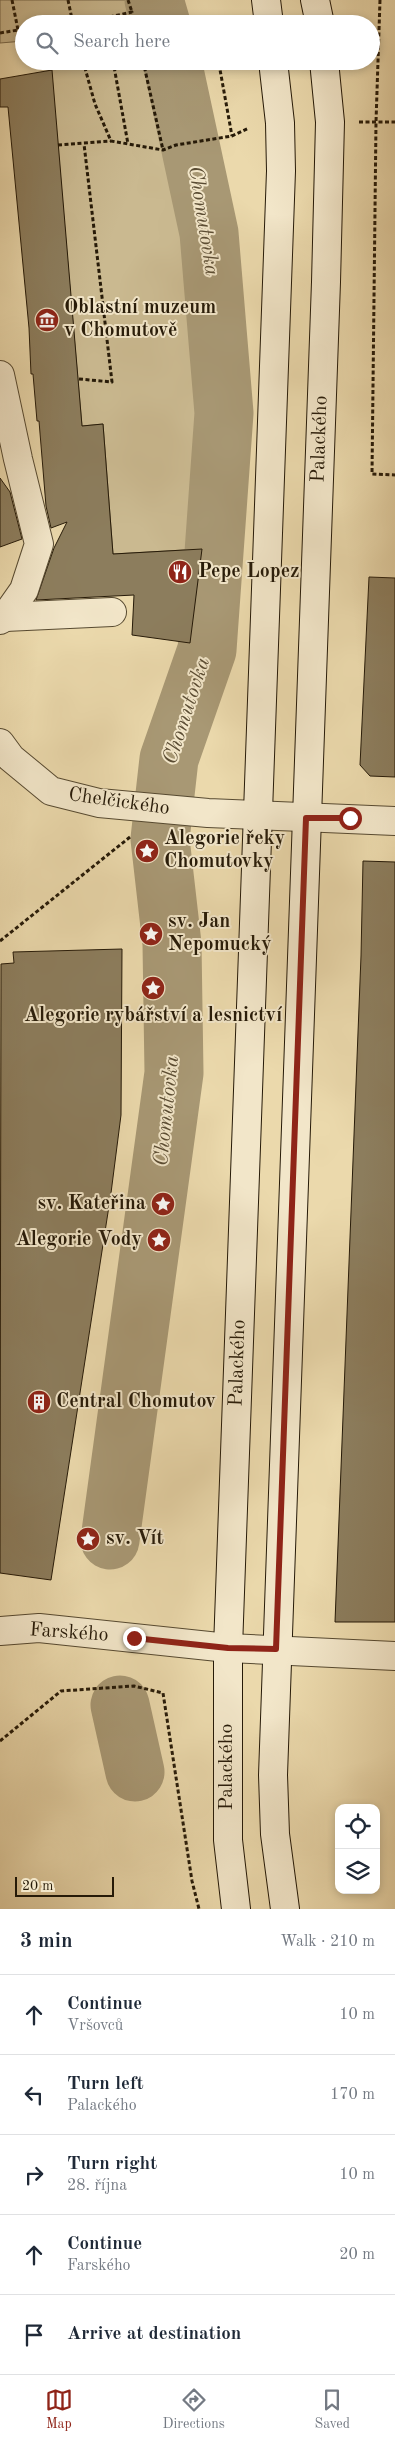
<!DOCTYPE html>
<html lang="en">
<head>
<meta charset="utf-8">
<style>
  body { margin:0; font-family:"Old Standard TT",serif; background:#f6f6f7; color:#1f2937 }
  .controls { position:absolute; right:15px; bottom:15px; display:grid; overflow:hidden; border-radius:10px; box-shadow:0 2px 8px #0003 }
  .controls button { width:45px; height:45px; display:grid; place-items:center; padding:0; border:0; border-bottom:1px solid #e0e1e3; background:#fff; color:#1f2937; font:25px sans-serif }
  .scale { position:absolute; left:15px; bottom:12px; width:99px; box-sizing:border-box; padding-left:5px; border:2px solid #261a08; border-top:0; font-size:14px; line-height:18px; white-space:nowrap; color:#261a08; -webkit-text-stroke:4px #f2e6c9; paint-order:stroke }
  .stop { position:absolute; width:15px; height:15px; margin:-11px; border:4px solid #8f2418; border-radius:50%; background:#fff }
  .stop.end { background:#8f2418; border-color:#fff; box-shadow:0 1px 5px #0008 }
  .list { margin:0; padding:0; list-style:none }
  h2 { display:flex; justify-content:space-between; align-items:center; height:65px; margin:0; padding:0 20px; font-size:21px }
  h2 small { font-size:16px; font-weight:400; color:#747a83 }
  .list li { display:grid; grid-template-columns:32px 1fr auto; gap:15px; align-items:center; box-sizing:border-box; height:80px; padding:0 20px; border-top:1px solid #e0e1e3 }
  .list b { display:block; font-size:19px; white-space:nowrap }
  .list p { margin:0; font-size:16px; white-space:nowrap; color:#747a83 }
  .list em { font-size:16px; font-style:normal; color:#747a83 }
  .icon { flex:none; width:28px; height:28px; fill:none; stroke:currentColor; stroke-width:2; stroke-linecap:round; stroke-linejoin:round }
  .map { position:relative; flex:none; width:395px; height:1909px; overflow:hidden }
  .search { position:absolute; background:#fff; box-shadow:0 2px 8px #0003; left:15px; right:15px; top:15px; height:55px; display:flex; align-items:center; gap:12px; box-sizing:border-box; padding:0 18px; border-radius:28px; color:#747a83; font-size:19px }
  .sheet { height:465px; background:#fff }
  nav { display:flex; justify-content:space-around; align-items:center; box-sizing:border-box; height:70px; border-top:1px solid #e0e1e3; background:#fff; font-size:14px; color:#747a83 }
  nav a { display:grid; justify-items:center; gap:2px }
  nav .on { color:#8f2418 }
  .map>svg:first-child { display:block }
  .green { fill:#cab990; stroke:#786a4c }
  .lines { fill:none; stroke-linecap:round; stroke-linejoin:round }
  .river { stroke:#a89874; stroke-width:59 }
  .building { fill:#8c7d5d; stroke:#261a08 }
  .street-casing { stroke:#574a31; stroke-width:30 }
  .secondary-casing { stroke:#261a08; stroke-width:30 }
  .path { stroke:#261a08; stroke-width:3; stroke-dasharray:4 2.5; stroke-linecap:butt }
  .street { stroke:#f2e6c9; stroke-width:28 }
  .secondary { stroke:#f2e6c9; stroke-width:28 }
  .route { stroke:#8f2418; stroke-width:6 }
  .labels { text-anchor:middle; dominant-baseline:central; stroke-width:4; stroke-linejoin:round; paint-order:stroke }
  .poi-label { font-size:20px; font-weight:bold; fill:#261a08; stroke:#f2e6c9; text-anchor:start }
  .street-label { font-size:20px; fill:#261a08; stroke:#f2e6c9 }
  .water-label { font-size:21px; font-style:italic; fill:#5a4c33; stroke:#f2e6c9 }
</style>
</head>
<body>
<div class="map">
<svg width="395" height="1909" viewBox="0 0 395 1909">
  <rect width="100%" height="100%" fill="#ebd9ac"/>
  <filter id="stains"><feTurbulence type="fractalNoise" baseFrequency=".004" numOctaves="4"/><feColorMatrix values="0 0 0 0 .2 0 0 0 0 .09 0 0 0 0 .02 0 0 0 .5 -.17"/></filter>
  <radialGradient id="worn" r=".72"><stop offset=".6" stop-color="#630" stop-opacity="0"/><stop offset="1" stop-color="#630" stop-opacity=".3"/></radialGradient>
  <g class="green">
    <polygon points="0,0 144,0 150,24 24,24 24,41 0,43"/>
    <polygon points="50,61 159,61 175,130 176,145 202,277 213,449 202,549 113,554 103,424 82,426"/>
  </g>
  <g class="lines">
    <g class="river">
      <polyline points="154,0 161,24"/>
      <polyline points="110,1540 174,1073 172,944 160,839 169,759 207,650 224,413 209,233 172,61"/>
      <polyline points="120,1705 135,1772"/>
    </g>
  </g>
  <g class="building">
    <polygon points="52,70 82,426 103,424 113,554 202,549 190,643 132,635 134,595 36,600 54,548 67,522 51,528 46,506 39,421 37,421 33,374 31,374 29,328 8,107 0,107 0,79"/>
    <polygon points="0,478 10,492 22,539 0,547"/>
    <polygon points="369,577 395,578 395,777 370,776 360,765"/>
    <polygon points="363,861 395,862 395,1622 335,1622 361,956"/>
    <polygon points="122,949 121,1115 111,1193 51,1580 0,1573 1,964 14,963 13,952"/>
  </g>
  <g class="lines">
    <g class="street-casing">
      <g id="street">
        <polyline points="0,375 18,459 39,544 24,590 5,617 0,620"/>
        <polyline points="5,617 112,612"/>
        <polyline points="0,743 11,758 51,791 99,803 208,813 395,821"/>
        <polyline points="0,1631 39,1628 228,1648 395,1656"/>
      </g>
    </g>
    <g class="secondary-casing">
      <g id="secondary">
        <polyline points="266,0 269,24"/>
        <polyline points="315,0 320,24"/>
        <polyline points="236,1909 228,1840 228,1648 281,171 280,123 273,61"/>
        <polyline points="285,1909 275,1834 273,1775 326,282 330,122 324,61"/>
      </g>
    </g>
    <g class="path">
      <polyline points="12,0 18,30"/>
      <polyline points="68,0 73,24"/>
      <polyline points="128,0 132,12"/>
      <polyline points="380,0 376,122 372,474 395,475"/>
      <polyline points="78,24 132,12 134,24"/>
      <polyline points="0,33 24,29"/>
      <polyline points="83,61 95,104 111,141 163,150 176,145 232,136 249,128"/>
      <polyline points="113,61 128,144"/>
      <polyline points="143,61 163,150"/>
      <polyline points="219,64 232,136"/>
      <polyline points="359,122 395,122"/>
      <polyline points="58,145 111,141"/>
      <polyline points="79,379 112,382 84,144"/>
      <polyline points="0,941 130,837"/>
      <polyline points="0,1741 61,1691 134,1686 163,1693 192,1881 199,1909"/>
    </g>
    <use href="#street" class="street"/>
    <use href="#secondary" class="secondary"/>
  </g>
  <g class="lines">
    <polyline class="route" points="134,1638 228,1648 276,1649 306,818 350,818"/>
  </g>
  <defs>
    <g id="museum-disc" transform="scale(1.25)"><circle r="9.5" fill="#8f2418" stroke="#f2e6c9"/><path d="M0-6L6-3V-2H-6V-3ZM-5-1h2V3h-2ZM-1-1h2V3h-2ZM3-1h2V3H3ZM-6 4H6V6H-6Z" fill="#fff"/></g>
    <g id="restaurant-disc" transform="scale(1.25)"><circle r="9.5" fill="#8f2418" stroke="#f2e6c9"/><path d="M-5-6h1v4h1v-4h1v4h1v-4h1v5L-1.5 .5V6h-2V.5L-5-1ZM5-6V6H3V1.5H1.5Q1.5-4 5-6Z" fill="#fff"/></g>
    <g id="sight-disc" transform="scale(1.25)"><circle r="9.5" fill="#8f2418" stroke="#f2e6c9"/><path d="M0-6L1.8-2.2L6-1.7L2.9 1.2L3.7 5.4L0 3.3L-3.7 5.4L-2.9 1.2L-6-1.7L-1.8-2.2Z" fill="#fff"/></g>
    <g id="building-disc" transform="scale(1.25)"><circle r="9.5" fill="#8f2418" stroke="#f2e6c9"/><path d="M-4-6H4V6H1V3H-1V6H-4ZM-2.5-4.3h1.7v1.8h-1.7ZM.8-4.3h1.7v1.8H.8ZM-2.5-1h1.7V.8h-1.7ZM.8-1h1.7V.8H.8Z" fill="#fff"/></g>
  </defs>
  <g fill-rule="evenodd">
    <use href="#museum-disc" x="47" y="320"/>
    <use href="#restaurant-disc" x="180" y="572"/>
    <use href="#sight-disc" x="147" y="851"/>
    <use href="#sight-disc" x="151" y="934"/>
    <use href="#sight-disc" x="153" y="988"/>
    <use href="#sight-disc" x="163" y="1204"/>
    <use href="#sight-disc" x="159" y="1240"/>
    <use href="#building-disc" x="39" y="1402"/>
    <use href="#sight-disc" x="88" y="1539"/>
  </g>
  <g class="labels">
    <g class="poi-label">
      <text x="64" y="308">Oblastní muzeum<tspan x="64" dy="23">v Chomutově</tspan></text>
      <text x="198" y="572">Pepe Lopez</text>
      <text x="164" y="839">Alegorie řeky<tspan x="164" dy="23">Chomutovky</tspan></text>
      <text x="168" y="922">sv. Jan<tspan x="168" dy="23">Nepomucký</tspan></text>
      <text x="153" y="1016" text-anchor="middle">Alegorie rybářství a lesnictví</text>
      <text x="146" y="1204" text-anchor="end">sv. Kateřina</text>
      <text x="142" y="1240" text-anchor="end">Alegorie Vody</text>
      <text x="56" y="1402">Central Chomutov</text>
      <text x="106" y="1539">sv. Vít</text>
    </g>
    <g class="street-label">
      <text transform="translate(320 439) rotate(-88)">Palackého</text>
      <text transform="translate(119 802) rotate(8)">Chelčického</text>
      <text transform="translate(238 1363) rotate(-88)">Palackého</text>
      <text transform="translate(69 1633) rotate(4)">Farského</text>
      <text transform="translate(227 1767) rotate(-90)">Palackého</text>
    </g>
    <g class="water-label">
      <text transform="translate(203 221) rotate(81)">Chomutovka</text>
      <text transform="translate(187 711) rotate(-72)">Chomutovka</text>
      <text transform="translate(167 1111) rotate(-84)">Chomutovka</text>
    </g>
  </g>
  <rect width="100%" height="100%" filter="url(#stains)"/>
  <rect width="100%" height="100%" fill="url(#worn)"/>
</svg>
<div class="controls">
<button><svg class="icon" aria-label="locate" viewBox="0 0 24 24"><circle cx="12" cy="12" r="6"/><path d="M12 2v4M12 18v4M2 12h4M18 12h4"/></svg></button>
<button><svg class="icon" aria-label="layers" viewBox="0 0 24 24"><path d="M12 4l9 5-9 5-9-5zM3 14l9 5 9-5"/></svg></button>
</div>
<div class="scale">20 m</div>
<div class="stop" style="left:350px;top:818px"></div>
<div class="stop end" style="left:134px;top:1638px"></div>
<div class="search"><svg class="icon" aria-label="search" viewBox="0 0 24 24"><circle cx="10" cy="10" r="6"/><path d="M15 15l6 6"/></svg>Search here</div>
</div>
<section class="sheet">
<h2>3 min<small>Walk · 210 m</small></h2>
<ul class="list">
<li><svg class="icon" aria-label="ahead" viewBox="0 0 24 24"><path d="M12 20V5M6 11l6-6 6 6"/></svg><div><b>Continue</b><p>Vršovců</p></div><em>10 m</em></li>
<li><svg class="icon" aria-label="left" viewBox="0 0 24 24"><path d="M17 20v-9H6M10 6l-5 5 5 5"/></svg><div><b>Turn left</b><p>Palackého</p></div><em>170 m</em></li>
<li><svg class="icon" aria-label="right" viewBox="0 0 24 24"><path d="M7 20v-9h11M14 6l5 5-5 5"/></svg><div><b>Turn right</b><p>28. října</p></div><em>10 m</em></li>
<li><svg class="icon" aria-label="ahead" viewBox="0 0 24 24"><path d="M12 20V5M6 11l6-6 6 6"/></svg><div><b>Continue</b><p>Farského</p></div><em>20 m</em></li>
<li><svg class="icon" aria-label="arrive" viewBox="0 0 24 24"><path d="M6 21V4h12l-3 4 3 4H6"/></svg><div><b>Arrive at destination</b></div></li>
</ul>
</section>
<nav>
<a class="on"><svg class="icon" aria-label="map" viewBox="0 0 24 24"><path d="M3 6l6-2 6 2 6-2v14l-6 2-6-2-6 2zM9 4v14M15 6v14"/></svg>Map</a>
<a><svg class="icon" aria-label="directions" viewBox="0 0 24 24"><path d="M12 3l9 9-9 9-9-9zM9 14v-3h6M13 9l2 2-2 2"/></svg>Directions</a>
<a><svg class="icon" aria-label="saved" viewBox="0 0 24 24"><path d="M7 4h10v16l-5-4-5 4z"/></svg>Saved</a>
</nav>
</body>
</html>
